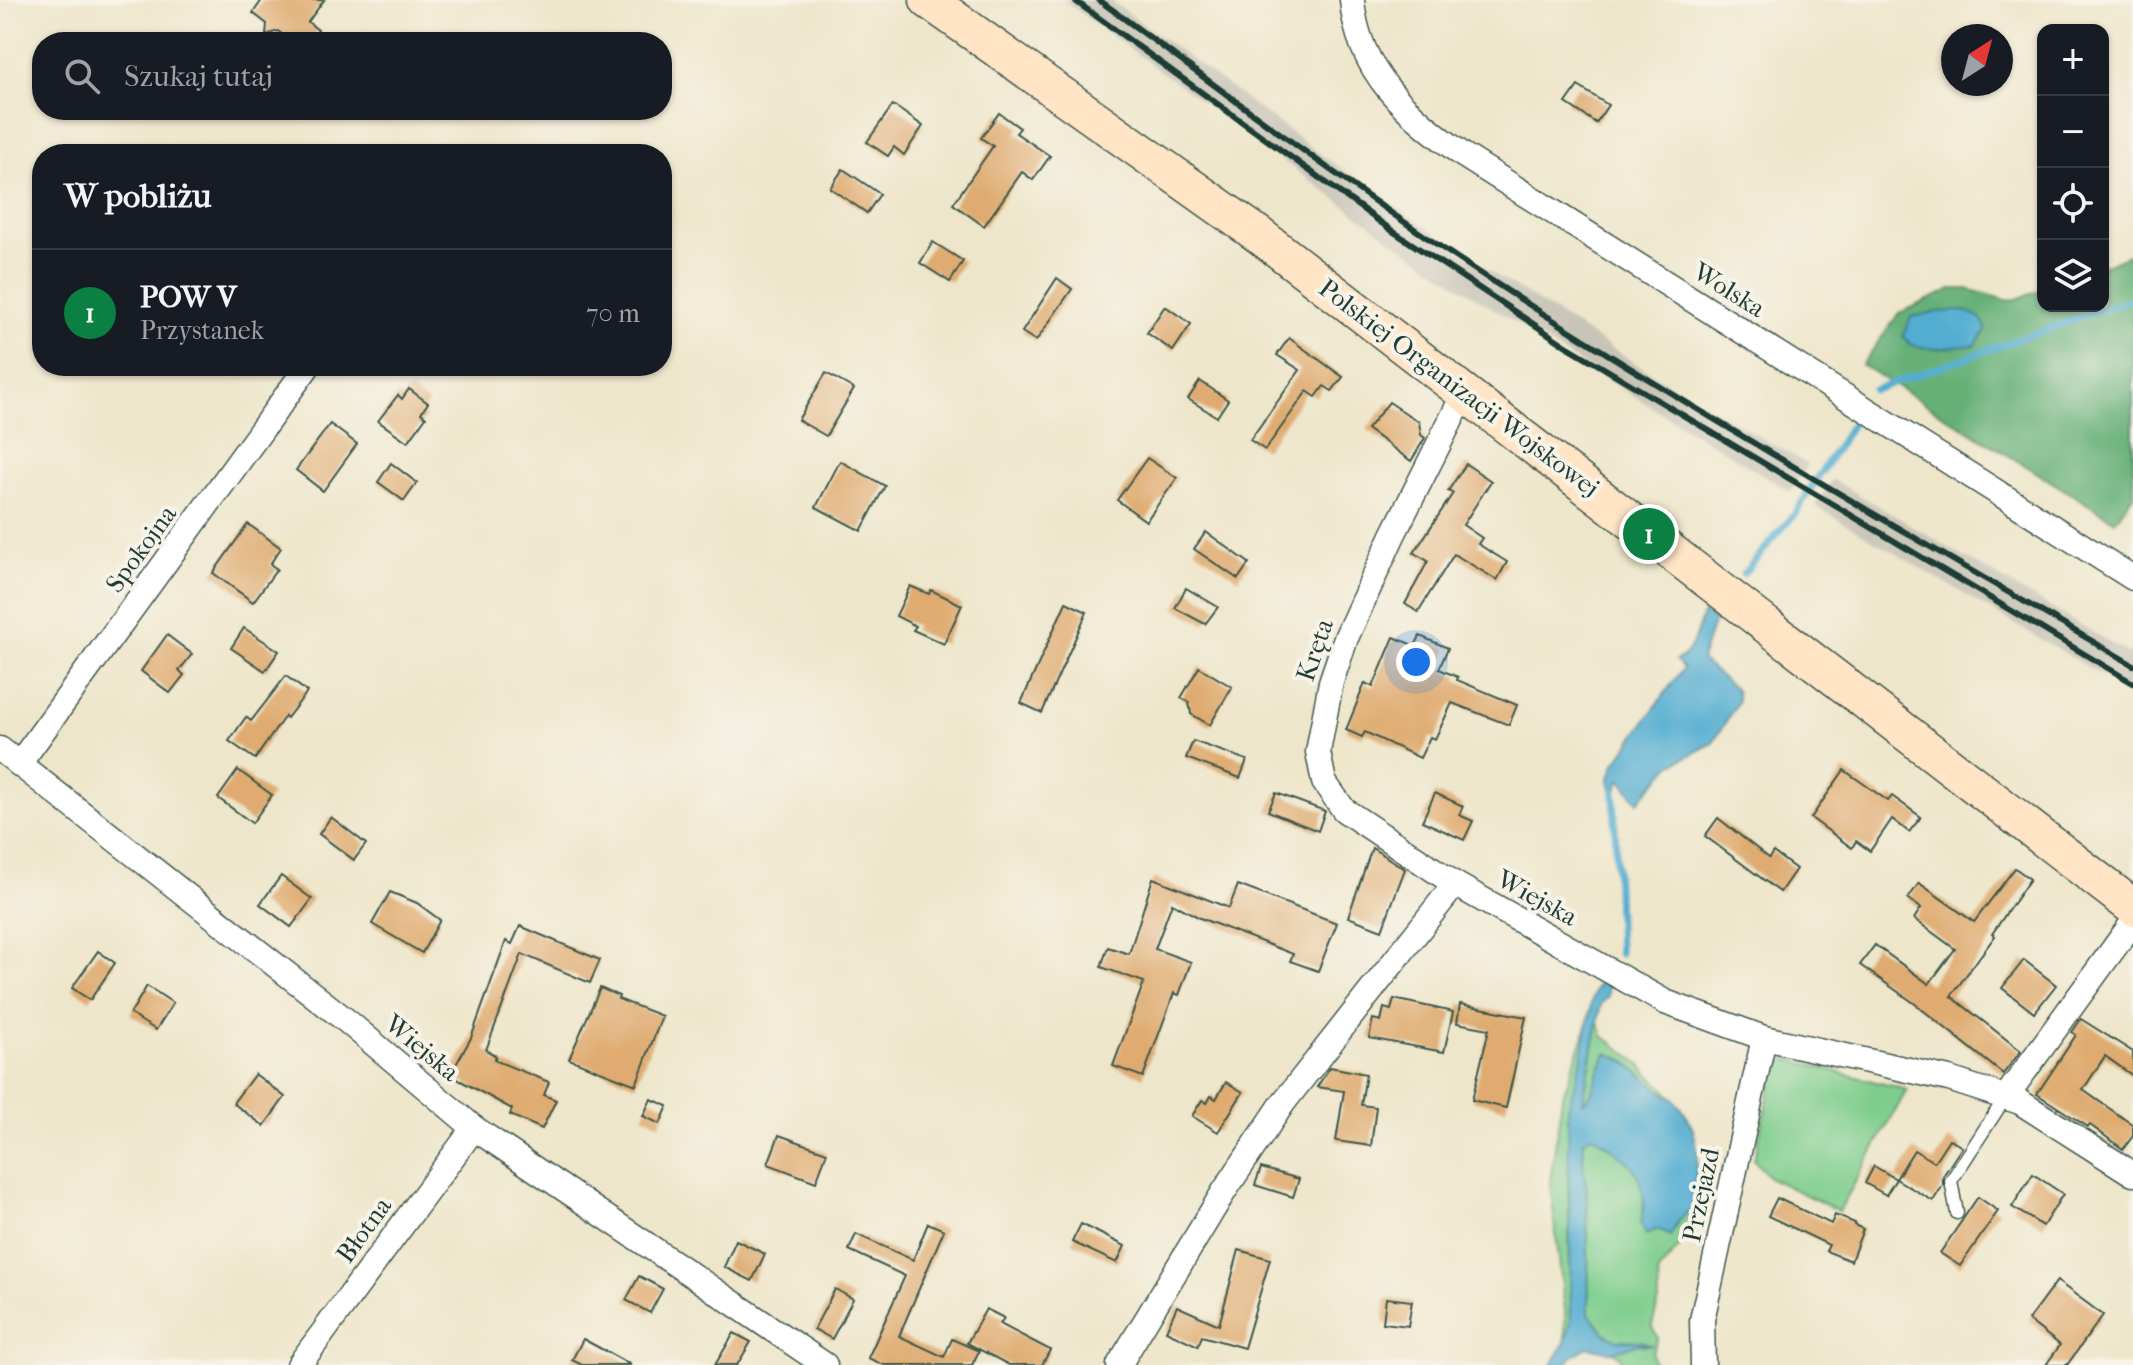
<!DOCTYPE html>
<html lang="pl">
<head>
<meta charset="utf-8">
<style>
  body { margin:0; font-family:"IM FELL French Canon",serif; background:#242831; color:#f1f3f6 }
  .controls { position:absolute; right:24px; top:24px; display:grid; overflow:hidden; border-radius:16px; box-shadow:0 2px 6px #0004 }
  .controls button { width:72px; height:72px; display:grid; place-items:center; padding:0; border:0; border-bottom:2px solid #363941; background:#171b24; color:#f1f3f6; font:40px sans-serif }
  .compass { position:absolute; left:1941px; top:24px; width:72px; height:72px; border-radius:50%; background:#171b24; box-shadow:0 2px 6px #0004; rotate:36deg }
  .you { position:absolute; left:1416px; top:662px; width:28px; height:28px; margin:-20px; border:6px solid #fff; border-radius:50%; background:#1a73e8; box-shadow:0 0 0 12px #1a73e833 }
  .badge { display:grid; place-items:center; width:52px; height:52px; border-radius:50%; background:#0b8043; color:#fff; font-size:26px; font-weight:700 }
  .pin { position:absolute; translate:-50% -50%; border:4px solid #fff; box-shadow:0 2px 8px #0006 }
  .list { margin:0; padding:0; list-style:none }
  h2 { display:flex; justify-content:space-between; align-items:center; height:104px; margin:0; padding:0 32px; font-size:34px }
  h2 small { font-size:26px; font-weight:400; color:#9ea1a6 }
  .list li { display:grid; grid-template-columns:52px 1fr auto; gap:24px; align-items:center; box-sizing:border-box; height:128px; padding:0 32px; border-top:2px solid #363941 }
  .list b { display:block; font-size:30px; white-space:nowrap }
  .list p { margin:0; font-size:26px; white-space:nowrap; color:#9ea1a6 }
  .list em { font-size:26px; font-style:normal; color:#9ea1a6 }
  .icon { flex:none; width:44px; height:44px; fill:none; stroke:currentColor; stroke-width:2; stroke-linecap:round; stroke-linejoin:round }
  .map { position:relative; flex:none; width:2133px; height:1365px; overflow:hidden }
  .search { position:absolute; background:#171b24; box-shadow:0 2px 6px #0004; left:32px; top:32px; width:640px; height:88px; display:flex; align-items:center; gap:20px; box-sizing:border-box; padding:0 28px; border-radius:32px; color:#9ea1a6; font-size:30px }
  .panel { position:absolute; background:#171b24; box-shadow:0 2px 6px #0004; left:32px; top:144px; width:640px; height:232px; border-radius:32px }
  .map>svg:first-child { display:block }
  .industrial { fill:#c8c4b8 }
  .green { fill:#7ecd8d; stroke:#4e8560; stroke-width:2 }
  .forest { fill:#66b078; stroke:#427656; stroke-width:2 }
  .water { fill:#53add1; stroke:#397582; stroke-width:2 }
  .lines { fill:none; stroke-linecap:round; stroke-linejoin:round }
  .stream { stroke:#53add1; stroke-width:7 }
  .building { fill:#dfab6f }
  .service-casing { stroke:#3e564a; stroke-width:15 }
  .minor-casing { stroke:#3e564a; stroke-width:27 }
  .secondary-casing { stroke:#3e564a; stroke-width:39 }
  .service { stroke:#fff; stroke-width:12 }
  .minor { stroke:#fff; stroke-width:24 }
  .secondary { stroke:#ffe4c6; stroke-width:36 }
  .rail { stroke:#1f3d34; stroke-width:6 }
  .labels { text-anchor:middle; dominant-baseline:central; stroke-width:8; stroke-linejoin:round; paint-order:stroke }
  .street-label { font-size:26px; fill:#1f3d34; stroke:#f7f3e8 }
</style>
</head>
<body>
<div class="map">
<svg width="2133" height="1365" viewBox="0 0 2133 1365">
  <rect width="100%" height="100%" fill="#f7f3e8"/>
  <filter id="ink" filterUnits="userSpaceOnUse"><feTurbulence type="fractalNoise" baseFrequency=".0125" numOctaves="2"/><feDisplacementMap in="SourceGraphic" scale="16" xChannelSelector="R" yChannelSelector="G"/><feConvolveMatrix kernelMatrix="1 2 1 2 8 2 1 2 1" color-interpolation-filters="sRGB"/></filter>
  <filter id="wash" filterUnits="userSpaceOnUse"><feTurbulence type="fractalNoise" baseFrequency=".006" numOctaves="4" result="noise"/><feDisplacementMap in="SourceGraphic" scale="32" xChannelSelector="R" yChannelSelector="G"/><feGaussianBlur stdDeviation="1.8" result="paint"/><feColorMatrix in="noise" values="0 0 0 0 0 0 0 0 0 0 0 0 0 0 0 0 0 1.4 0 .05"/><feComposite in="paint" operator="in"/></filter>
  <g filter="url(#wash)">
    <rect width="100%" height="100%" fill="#eee6ca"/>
    <g class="industrial">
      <polygon points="1063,0 1110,0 1322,155 1488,270 1665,382 1807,464 1791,492 1560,351 1474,296 1389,238"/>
      <polygon points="1832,479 2133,656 2133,694 1815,506"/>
    </g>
    <g class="green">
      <polygon points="1598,1021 1603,1036 1633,1058 1675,1100 1659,1091 1625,1060 1606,1053 1590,1096 1583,1104"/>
      <polygon points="1587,1026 1568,1177 1571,1321 1565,1342 1565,1311 1550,1182 1562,1098"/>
      <polygon points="1788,1059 1907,1090 1839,1211 1770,1178 1754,1160 1775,1067"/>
      <path d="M 1593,1135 C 1631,1162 1652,1175 1641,1225 L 1658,1229 L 1670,1235 L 1680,1219 L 1692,1208 L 1686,1239 L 1658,1272 L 1659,1301 L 1652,1325 L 1658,1338 L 1652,1352 L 1654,1365 L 1624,1365 L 1620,1356 L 1612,1352 L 1637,1344 L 1648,1345 L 1640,1341 L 1617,1340 L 1604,1333 L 1589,1313 L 1587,1193 L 1583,1164 L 1584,1140 Z"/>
    </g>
    <polygon class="forest" points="2133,253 2133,495 2115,521 1862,365 1899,313 1952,289 1967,289 2010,301 2043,290 2043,306 2103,306 2103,266"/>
    <g class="water">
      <path d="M 1963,311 C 1976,314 1983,316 1986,330 L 1975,345 L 1934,349 L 1911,345 L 1903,336 L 1911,317 L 1937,312 Z"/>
      <path d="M 1704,613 L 1714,620 L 1701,660 L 1736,690 L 1738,701 L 1713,743 L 1671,765 L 1638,802 L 1620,779 L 1614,798 L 1609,781 L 1614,765 L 1683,668 L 1676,660 C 1694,655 1696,628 1704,613 Z"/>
      <path d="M 1602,981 L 1608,985 L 1608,996 L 1601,1004 L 1583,1102 L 1590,1096 L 1606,1053 C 1627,1060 1639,1073 1656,1088 C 1662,1093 1671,1096 1676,1102 C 1706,1134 1697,1170 1692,1208 L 1680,1219 L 1670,1236 L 1658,1229 L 1646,1235 L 1641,1225 C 1652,1176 1631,1162 1593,1135 L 1584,1140 L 1583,1164 L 1587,1193 L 1589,1313 L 1604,1333 L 1617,1340 L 1640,1341 L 1652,1345 L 1637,1344 L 1612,1352 L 1588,1347 L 1571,1357 L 1566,1365 L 1552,1365 L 1565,1342 L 1571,1321 L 1568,1107 L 1581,1062 L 1591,1004 L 1595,989 Z"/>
    </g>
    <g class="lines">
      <g class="stream">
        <polyline points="1874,390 2133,299"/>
        <polyline points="1743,574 1794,515 1852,424"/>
        <polyline points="1614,791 1619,953"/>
      </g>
    </g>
    <g id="blocks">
      <g class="building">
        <polygon points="262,0 324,0 308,22 318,30 310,42 292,42 278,31 266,35 267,24 253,13"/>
        <polygon points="1578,86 1608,105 1596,123 1566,103"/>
        <polygon points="893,105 923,126 904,155 894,147 888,156 867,142"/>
        <polygon points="999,113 1020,128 1016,133 1050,156 1033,180 1022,172 984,226 953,204 993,146 981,138"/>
        <polygon points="843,169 880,194 867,213 830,188"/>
        <polygon points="933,242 963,261 950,282 920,263"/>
        <polygon points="1057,278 1072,289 1036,341 1022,332"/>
        <polygon points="1165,306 1191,324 1173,351 1147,333"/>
        <polygon points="1289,338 1343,377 1332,391 1324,386 1316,397 1307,391 1265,450 1250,440 1300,370 1277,355"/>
        <polygon points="826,373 854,389 826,436 798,420"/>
        <polygon points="1200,381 1228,400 1217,417 1188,399"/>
        <polygon points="409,389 428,403 421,413 426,417 408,442 378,421 398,395 402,399"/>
        <polygon points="1389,402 1419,422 1421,435 1425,438 1411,461 1367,429"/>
        <polygon points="330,424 357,444 323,491 296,470"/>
        <polygon points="1147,458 1177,478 1146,521 1117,500"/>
        <polygon points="840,461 885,486 861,531 816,507"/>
        <polygon points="391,463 417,483 404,501 378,482"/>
        <polygon points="1466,464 1491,481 1463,525 1482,538 1478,544 1507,562 1497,580 1454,554 1418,612 1405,604 1428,561 1414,553 1453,493 1448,491"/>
        <polygon points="248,524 281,548 270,564 277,569 253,602 213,573"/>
        <polygon points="1206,532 1249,563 1238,579 1194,549"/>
        <polygon points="910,586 929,594 931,590 962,605 944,644 913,630 916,626 896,616"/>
        <polygon points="1186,588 1218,607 1205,624 1175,608"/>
        <polygon points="1066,602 1087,612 1042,713 1021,703"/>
        <polygon points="244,628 279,651 265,671 231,648"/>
        <polygon points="167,635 192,654 179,671 184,675 170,693 141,671"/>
        <polygon points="1420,636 1448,648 1439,669 1458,677 1457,680 1517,705 1509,725 1452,703 1435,739 1430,737 1420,758 1365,732 1362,737 1346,730 1365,683 1373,687 1394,637 1415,646"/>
        <polygon points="1199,667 1232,687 1210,725 1191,714 1189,702 1181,698"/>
        <polygon points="286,676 307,692 287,718 285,716 255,759 229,741 246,717 251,721"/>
        <polygon points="1193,741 1247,760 1240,778 1186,758"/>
        <polygon points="238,770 272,795 252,823 218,798"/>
        <polygon points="1844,770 1888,801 1892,796 1921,817 1909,832 1892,819 1870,851 1856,841 1852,848 1811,818"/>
        <polygon points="1276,793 1325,811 1318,831 1268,811"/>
        <polygon points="1435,793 1463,806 1459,815 1473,821 1464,840 1422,821"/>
        <polygon points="331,817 366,844 354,860 319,834"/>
        <polygon points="1718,818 1769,858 1773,852 1796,869 1780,892 1705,836"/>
        <polygon points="1372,848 1405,869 1382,930 1348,917"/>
        <polygon points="2015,868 2030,879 1992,934 1995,936 1951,996 2021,1051 2003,1074 1914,1003 1860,965 1875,945 1929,984 1955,949 1914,919 1921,908 1908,899 1919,883 1974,922"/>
        <polygon points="281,876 312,899 291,927 260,904"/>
        <polygon points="1153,878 1229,908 1238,885 1337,923 1318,971 1290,961 1293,954 1200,918 1172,903 1155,949 1191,962 1179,995 1174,993 1143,1077 1113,1066 1144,982 1101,967 1108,947 1129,954"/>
        <polygon points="390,892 417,903 440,920 422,953 372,924"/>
        <polygon points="520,926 600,960 590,983 522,954 486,1050 496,1056 494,1060 549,1082 544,1095 556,1100 542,1129 510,1115 512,1109 450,1075 471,1038 506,941 512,944"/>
        <polygon points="98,951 115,963 90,1000 72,988"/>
        <polygon points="2024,960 2056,985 2034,1013 2002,988"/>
        <polygon points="147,986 173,1003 156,1030 130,1014"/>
        <polygon points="600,988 619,996 618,999 662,1016 636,1085 569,1059"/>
        <polygon points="1394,999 1453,1012 1444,1052 1369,1038 1373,1019 1381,1021 1384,1008 1391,1010"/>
        <polygon points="1460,1004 1526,1017 1506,1108 1472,1100 1489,1029 1457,1023"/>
        <polygon points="2081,1019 2133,1052 2133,1076 2105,1056 2083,1090 2133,1125 2133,1136 2123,1149 2090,1125 2088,1127 2037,1094 2076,1035 2072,1032"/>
        <polygon points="1330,1067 1366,1074 1361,1105 1376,1107 1371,1146 1336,1141 1344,1091 1317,1087"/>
        <polygon points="255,1074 285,1097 264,1126 233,1103"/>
        <polygon points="1226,1082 1243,1092 1218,1132 1192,1116 1202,1100 1207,1103 1211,1096 1216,1099"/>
        <polygon points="651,1099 668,1106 660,1124 643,1116"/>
        <polygon points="779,1135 827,1152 816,1182 768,1164"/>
        <polygon points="1949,1139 1962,1147 1943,1176 1943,1185 1933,1201 1896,1179 1914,1150 1934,1162"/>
        <polygon points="1874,1166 1896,1179 1886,1195 1865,1183"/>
        <polygon points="1261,1168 1299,1179 1293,1197 1255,1185"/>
        <polygon points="2033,1174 2063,1194 2043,1226 2012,1207"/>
        <polygon points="1978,1197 1998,1211 1960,1266 1940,1253"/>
        <polygon points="1777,1198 1831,1224 1835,1215 1855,1223 1854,1225 1863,1229 1851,1261 1826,1251 1829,1245 1768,1216"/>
        <polygon points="928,1223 944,1230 899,1336 944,1357 952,1339 979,1351 972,1365 884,1365 868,1358 905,1276 849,1250 856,1234 913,1260"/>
        <polygon points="1081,1224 1125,1246 1117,1263 1072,1242"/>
        <polygon points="736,1240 765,1254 752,1281 724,1267"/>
        <polygon points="1239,1250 1270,1259 1244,1348 1202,1336 1198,1346 1166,1331 1177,1306 1219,1325"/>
        <polygon points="639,1276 663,1289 650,1313 626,1300"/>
        <polygon points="2057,1281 2103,1315 2067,1365 2046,1365 2060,1345 2028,1320"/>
        <polygon points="835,1289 853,1299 832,1339 814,1329"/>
        <polygon points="1386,1298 1412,1301 1408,1326 1383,1323"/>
        <polygon points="986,1309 1004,1318 1000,1324 1050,1350 1042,1365 1009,1365 967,1343"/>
        <polygon points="734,1333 751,1342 737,1365 715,1365"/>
        <polygon points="583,1339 631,1365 582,1365 572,1360"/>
      </g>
    </g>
  </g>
  <g filter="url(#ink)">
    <use href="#blocks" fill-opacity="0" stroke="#3e564a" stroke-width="2"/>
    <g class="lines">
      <g class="service-casing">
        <polyline id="service" points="1957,1213 1951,1181 2005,1098"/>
      </g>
      <g class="minor-casing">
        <g id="minor">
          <path d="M 1352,0 C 1358,73 1407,114 1463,155 L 2133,578"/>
          <polyline points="1465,392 1393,535 1346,638 1331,682 1318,752 1324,782 1344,810 1455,884 1665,1002 1764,1038 1949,1079 2020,1102 2133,1174"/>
          <polyline points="0,749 348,1022 474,1128 825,1365"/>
          <polyline points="19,764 308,366"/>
          <polyline points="2005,1098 2133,922"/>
          <polyline points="299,1365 474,1128"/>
          <polyline points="1119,1365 1223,1193 1283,1103 1455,884"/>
          <polyline points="1703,1365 1702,1320 1764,1038"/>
        </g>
      </g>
      <g class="secondary-casing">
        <polyline id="secondary" points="928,0 1259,235 2133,907"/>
      </g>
      <use href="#service" class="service"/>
      <use href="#minor" class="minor"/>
      <use href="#secondary" class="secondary"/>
      <g class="rail">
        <polyline points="1074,0 1394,232 1565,345 2133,683"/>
        <path d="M 1099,0 C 1227,94 1353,190 1486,277 C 1697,414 1916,538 2133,665"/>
      </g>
    </g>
  </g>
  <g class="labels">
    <g class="street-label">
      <text transform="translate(1729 290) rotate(32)">Wolska</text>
      <text transform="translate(1459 388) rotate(37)">Polskiej Organizacji Wojskowej</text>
      <text transform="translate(141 549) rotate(-54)">Spokojna</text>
      <text transform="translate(1315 650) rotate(-71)">Kręta</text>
      <text transform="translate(1537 898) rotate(29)">Wiejska</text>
      <text transform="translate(422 1048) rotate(40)">Wiejska</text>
      <text transform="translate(1701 1195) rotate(-78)">Przejazd</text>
      <text transform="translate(364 1230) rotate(-54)">Błotna</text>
    </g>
  </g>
</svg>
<div class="controls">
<button>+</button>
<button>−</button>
<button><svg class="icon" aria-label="locate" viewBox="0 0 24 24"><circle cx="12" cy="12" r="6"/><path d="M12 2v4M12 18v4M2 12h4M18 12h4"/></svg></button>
<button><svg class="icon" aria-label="layers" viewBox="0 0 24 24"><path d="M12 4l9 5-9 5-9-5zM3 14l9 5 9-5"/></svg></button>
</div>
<svg class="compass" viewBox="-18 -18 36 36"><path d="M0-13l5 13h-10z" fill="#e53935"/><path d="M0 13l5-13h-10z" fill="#9ea1a6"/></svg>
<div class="you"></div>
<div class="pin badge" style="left:1649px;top:534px">1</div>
<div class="search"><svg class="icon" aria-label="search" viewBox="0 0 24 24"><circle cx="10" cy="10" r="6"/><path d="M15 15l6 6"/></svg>Szukaj tutaj</div>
<section class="panel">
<h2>W pobliżu<small></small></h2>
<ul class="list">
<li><span class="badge">1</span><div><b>POW V</b><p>Przystanek</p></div><em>70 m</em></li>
</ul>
</section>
</div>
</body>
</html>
